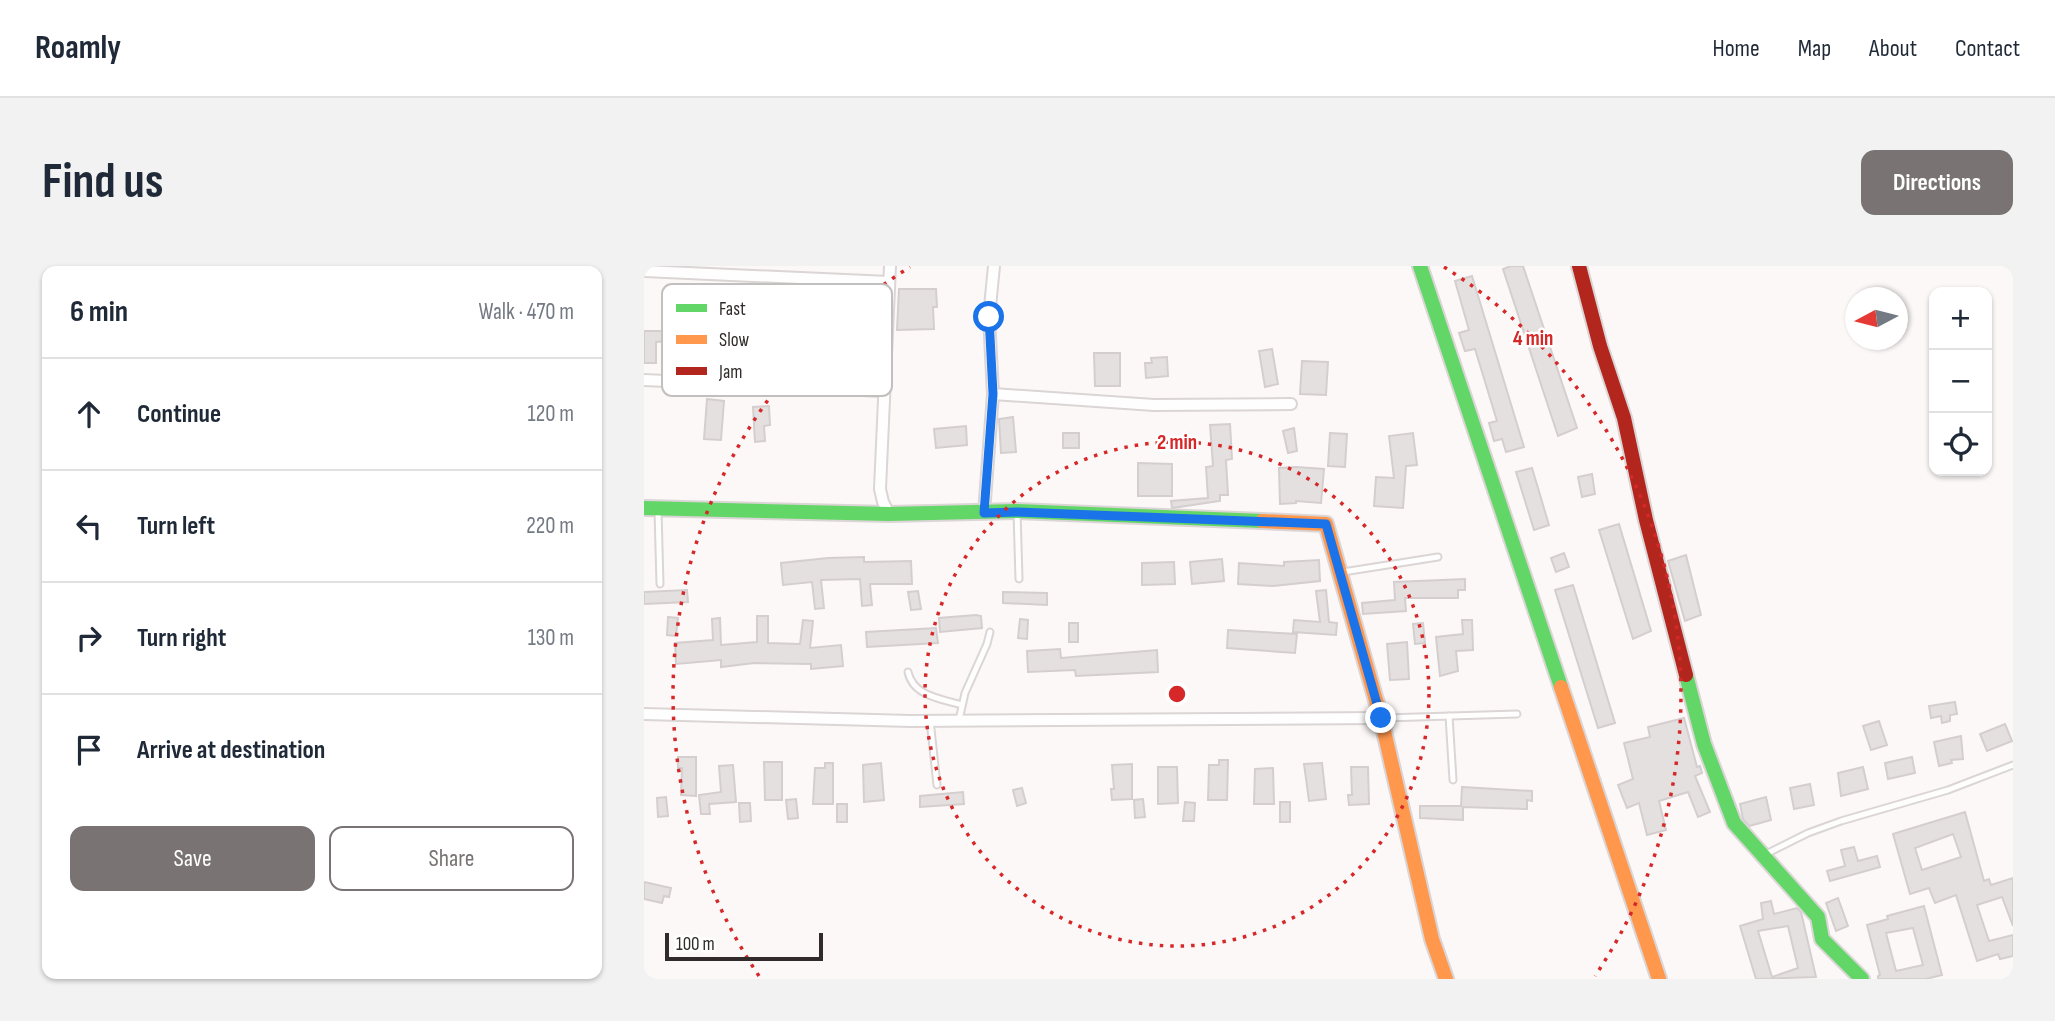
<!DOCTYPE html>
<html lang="en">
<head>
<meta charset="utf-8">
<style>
  body { margin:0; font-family:"Sofia Sans Condensed",sans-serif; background:#f2f2f3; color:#1f2937 }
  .controls { position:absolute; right:21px; top:21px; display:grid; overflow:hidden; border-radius:14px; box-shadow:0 2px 5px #0004 }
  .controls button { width:63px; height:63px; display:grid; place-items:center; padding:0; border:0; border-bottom:2px solid #e0e1e3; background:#fff; color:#1f2937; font:35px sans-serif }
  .compass { position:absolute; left:1201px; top:21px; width:63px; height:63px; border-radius:50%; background:#fff; box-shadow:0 2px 5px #0004; rotate:263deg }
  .scale { position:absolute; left:21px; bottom:18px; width:158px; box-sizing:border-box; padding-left:7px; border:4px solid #322b2b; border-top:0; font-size:19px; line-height:24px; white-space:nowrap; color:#322b2b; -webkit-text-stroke:5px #fff; paint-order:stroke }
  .stop { position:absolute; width:21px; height:21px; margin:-16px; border:5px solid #1a73e8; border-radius:50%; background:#fff }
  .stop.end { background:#1a73e8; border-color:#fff; box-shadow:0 2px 7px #0008 }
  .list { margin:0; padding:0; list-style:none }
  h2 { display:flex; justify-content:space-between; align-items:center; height:91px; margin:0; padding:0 28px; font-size:30px }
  h2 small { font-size:23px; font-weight:400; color:#747a83 }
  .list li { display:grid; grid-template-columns:46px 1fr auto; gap:21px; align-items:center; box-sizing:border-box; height:112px; padding:0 28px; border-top:2px solid #e0e1e3 }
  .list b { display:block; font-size:26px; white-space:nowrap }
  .list em { font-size:23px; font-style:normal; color:#747a83 }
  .actions { display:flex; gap:14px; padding:21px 28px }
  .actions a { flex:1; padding:16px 0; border:2px solid #797373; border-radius:14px; text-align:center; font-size:24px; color:#797373 }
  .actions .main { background:#797373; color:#fff }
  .icon { flex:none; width:38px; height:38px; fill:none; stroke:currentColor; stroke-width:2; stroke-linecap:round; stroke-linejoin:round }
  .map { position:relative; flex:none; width:1369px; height:713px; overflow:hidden; border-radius:14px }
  header { display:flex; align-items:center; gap:42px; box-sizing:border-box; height:98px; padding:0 35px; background:#fff; border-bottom:2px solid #e0e1e3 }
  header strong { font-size:33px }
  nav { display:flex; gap:38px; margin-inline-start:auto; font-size:24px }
  .intro { display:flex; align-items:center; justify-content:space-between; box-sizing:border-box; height:168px; padding:0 42px }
  h1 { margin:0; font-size:49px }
  .button { padding:18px 32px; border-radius:14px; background:#797373; color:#fff; font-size:24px; font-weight:700 }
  main { display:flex; gap:42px; padding:0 42px }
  aside { flex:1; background:#fff; border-radius:14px; box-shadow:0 2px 5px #0004 }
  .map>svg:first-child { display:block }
  .building { fill:#e5e0e0; stroke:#d4cecf; stroke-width:2; fill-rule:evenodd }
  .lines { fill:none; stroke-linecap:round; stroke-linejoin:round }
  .lane-casing { stroke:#dbd5d5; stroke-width:9 }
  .street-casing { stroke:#dbd5d5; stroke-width:14 }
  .fast-casing { stroke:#dbd5d5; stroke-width:18 }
  .slow-casing { stroke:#dbd5d5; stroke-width:18 }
  .jam-casing { stroke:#dbd5d5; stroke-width:18 }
  .lane { stroke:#fffefe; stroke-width:5 }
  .street { stroke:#fffefe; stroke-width:10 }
  .fast { stroke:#63d668; stroke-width:14 }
  .slow { stroke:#ff974d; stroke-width:14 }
  .jam { stroke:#b3261e; stroke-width:14 }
  .route { stroke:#1a73e8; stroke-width:9 }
  .ring { fill:none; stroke:#d62828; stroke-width:3.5; stroke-dasharray:3.5 7 }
  .key { fill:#fff; stroke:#c2bfbf; stroke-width:2 }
  .key-label { font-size:19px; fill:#322b2b }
  .centre { fill:#d62828; stroke:#fff; stroke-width:3.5 }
  .ring-label { font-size:21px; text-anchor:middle; font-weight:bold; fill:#d62828; stroke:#fff; stroke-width:5; stroke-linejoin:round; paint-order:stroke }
</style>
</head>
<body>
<header>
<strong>Roamly</strong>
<nav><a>Home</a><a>Map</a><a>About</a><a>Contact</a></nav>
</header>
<div class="intro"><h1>Find us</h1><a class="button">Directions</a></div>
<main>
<aside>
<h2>6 min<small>Walk · 470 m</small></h2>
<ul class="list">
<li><svg class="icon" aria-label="ahead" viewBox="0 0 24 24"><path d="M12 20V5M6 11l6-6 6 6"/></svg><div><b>Continue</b></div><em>120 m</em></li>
<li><svg class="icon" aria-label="left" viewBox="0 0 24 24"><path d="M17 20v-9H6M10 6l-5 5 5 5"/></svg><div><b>Turn left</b></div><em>220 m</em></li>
<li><svg class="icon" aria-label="right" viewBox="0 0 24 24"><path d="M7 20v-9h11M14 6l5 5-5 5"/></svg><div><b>Turn right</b></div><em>130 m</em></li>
<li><svg class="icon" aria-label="arrive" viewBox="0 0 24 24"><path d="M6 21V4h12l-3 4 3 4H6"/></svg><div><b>Arrive at destination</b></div></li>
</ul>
<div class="actions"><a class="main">Save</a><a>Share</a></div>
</aside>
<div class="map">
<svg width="1369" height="713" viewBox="0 0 1369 713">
  <rect width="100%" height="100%" fill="#fdf8f8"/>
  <g class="building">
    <polygon points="867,0 879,0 933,162 914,170 859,3"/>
    <polygon points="828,10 880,181 862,186 858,173 850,175 845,157 853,155 831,83 821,85 815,67 825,64 811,15"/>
    <polygon points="255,23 292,23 293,41 289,41 290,63 253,64"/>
    <polygon points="0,65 38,65 39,74 12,76 12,97 0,97"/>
    <polygon points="628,83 634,118 621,121 615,85"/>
    <polygon points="450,87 476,87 476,120 451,120"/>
    <polygon points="523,91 524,110 502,112 501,97 508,97 507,92"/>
    <polygon points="658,95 684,96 682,129 656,128"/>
    <polygon points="63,133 80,135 77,174 60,173"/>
    <polygon points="125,140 126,159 120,160 121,175 111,176 109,141"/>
    <polygon points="369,151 372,186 357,187 355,153"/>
    <polygon points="586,158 588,193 582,194 584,229 576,229 576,235 528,242 527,235 564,232 562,201 569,200 566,159"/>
    <polygon points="322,160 323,179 292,182 290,163"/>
    <polygon points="650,162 653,185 644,187 639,165"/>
    <rect x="419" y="167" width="16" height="15"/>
    <polygon points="686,167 703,168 701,201 684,200"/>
    <polygon points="769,167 773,199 762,200 759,242 730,240 732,211 750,212 745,170"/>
    <polygon points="494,197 528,198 528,230 494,230"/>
    <polygon points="652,201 680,203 677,237 652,235 652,237 636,238 635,202"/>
    <polygon points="888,202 905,259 890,264 872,206"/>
    <polygon points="948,208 951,228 938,231 934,211"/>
    <polygon points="975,258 1007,365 989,373 955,264"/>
    <polygon points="920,287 925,301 912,306 907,292"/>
    <polygon points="1042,289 1057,349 1041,355 1024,295"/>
    <polygon points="220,291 220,296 267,295 268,318 226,318 228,339 218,340 216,313 177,314 180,342 171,343 168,316 139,319 137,297 184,292"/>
    <polygon points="578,293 580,315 548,318 546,296"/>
    <polygon points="675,294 676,315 629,320 594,318 595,297 640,300 640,296"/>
    <polygon points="530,296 531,318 498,319 498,297"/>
    <polygon points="821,313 821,324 814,324 814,332 761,332 762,345 719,348 718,337 751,334 750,316"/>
    <polygon points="929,319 971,457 954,462 911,324"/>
    <polygon points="43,324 44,336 0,338 0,326"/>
    <polygon points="682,324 685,356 693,357 692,369 649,366 650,354 676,356 672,325"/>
    <polygon points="274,325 277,343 267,344 264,326"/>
    <polygon points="359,326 403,327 403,339 359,337"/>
    <polygon points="332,349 337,350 338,362 296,366 295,352"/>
    <polygon points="113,350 124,350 124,377 156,378 159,354 169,355 166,382 197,379 199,400 167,403 167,398 110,397 77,401 77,394 32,398 31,377 69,374 68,353 76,352 77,379 113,376"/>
    <polygon points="24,351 34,352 32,370 23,369"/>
    <polygon points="376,353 384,354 383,373 374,372"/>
    <polygon points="818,354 828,354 829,384 812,385 814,405 796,410 792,371 819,368"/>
    <rect x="425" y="357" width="9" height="19"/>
    <polygon points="779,357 781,377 771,378 769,358"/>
    <polygon points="292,362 294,377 223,381 222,366"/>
    <polygon points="584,364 653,368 651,387 583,382"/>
    <polygon points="763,376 765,413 746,414 743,378"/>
    <polygon points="416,383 417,392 513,384 514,406 432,410 431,404 384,406 383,385"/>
    <polygon points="1311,436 1313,448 1306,449 1306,455 1298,457 1297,450 1287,452 1285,440"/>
    <polygon points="1040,452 1053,501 1056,500 1058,507 1051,510 1066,546 1054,551 1044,526 1015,535 1022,564 1003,569 995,537 983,542 974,519 989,513 980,477 1006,471 1004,461"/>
    <polygon points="1235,455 1243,479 1227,484 1219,460"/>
    <polygon points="1361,458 1368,475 1343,485 1336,468"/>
    <polygon points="1317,470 1319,493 1307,494 1308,497 1295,500 1290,476"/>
    <polygon points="34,491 52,491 52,530 37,529 38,502 34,502"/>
    <polygon points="1268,491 1271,507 1244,513 1241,497"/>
    <polygon points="575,494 584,494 583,534 564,534 565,499 575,499"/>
    <polygon points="120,496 138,496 138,534 121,534"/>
    <polygon points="181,497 189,497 189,538 169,538 171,502 181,502"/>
    <polygon points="237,497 240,534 220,536 219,499"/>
    <polygon points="678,497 682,533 665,535 660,498"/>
    <polygon points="488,498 488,533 468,534 467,523 470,523 468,499"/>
    <polygon points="89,499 92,536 65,538 66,548 57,548 55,529 77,526 75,500"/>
    <polygon points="514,501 533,501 534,537 514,538"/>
    <polygon points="707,501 724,501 725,538 705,539 704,529 708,529"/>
    <polygon points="1219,501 1224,523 1197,530 1194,507"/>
    <polygon points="629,502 630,538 610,538 611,503"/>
    <polygon points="1166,518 1170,539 1150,543 1146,522"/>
    <polygon points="818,521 888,525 888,535 883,534 883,543 819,541 819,554 776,552 776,540 817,540"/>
    <polygon points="378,522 382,537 373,540 369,524"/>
    <polygon points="319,526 320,538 276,541 276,530"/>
    <polygon points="22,531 24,550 14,551 13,532"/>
    <polygon points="1122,531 1127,554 1105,560 1099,553 1096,538"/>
    <polygon points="152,533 154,552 144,553 142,534"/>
    <polygon points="499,533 501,551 491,552 490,534"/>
    <polygon points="541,536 551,537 550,555 539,555"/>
    <rect x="636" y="536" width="10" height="20"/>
    <polygon points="95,537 106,537 107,555 96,556"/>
    <rect x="193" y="538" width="10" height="18"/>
    <path d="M 1321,546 L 1340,615 L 1345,613 L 1347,619 L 1369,612 L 1369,660 L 1358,631 L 1333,639 L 1345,675 L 1369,669 L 1369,690 L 1356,693 L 1354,688 L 1333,695 L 1312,629 L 1291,637 L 1285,622 L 1266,628 L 1249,568 ZM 1309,568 L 1317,591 L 1278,604 L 1271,582 Z"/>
    <polygon points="1210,581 1214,595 1233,590 1236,601 1186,615 1183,605 1201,600 1197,584"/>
    <polygon points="0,616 27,622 25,631 20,630 18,637 0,633"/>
    <polygon points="1194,632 1204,660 1192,665 1182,637"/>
    <path d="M 1127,635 L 1130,648 L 1153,642 L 1157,646 L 1172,711 L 1112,713 L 1096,660 L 1119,653 L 1117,637 ZM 1144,660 L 1154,702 L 1128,711 L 1114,665 Z"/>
    <path d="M 1280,640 L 1298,709 L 1282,713 L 1234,713 L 1234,710 L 1236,709 L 1223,659 L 1244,653 L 1243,650 ZM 1269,662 L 1279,699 L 1252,705 L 1242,667 Z"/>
  </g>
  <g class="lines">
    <g class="lane-casing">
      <g id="lane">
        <polyline points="14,245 16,318"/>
        <polyline points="373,245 375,313"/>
        <polyline points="699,306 794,291"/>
        <path d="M 264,406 C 269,430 297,433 318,439"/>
        <polyline points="805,450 809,514"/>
        <polyline points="740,452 873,448"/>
        <polyline points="286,454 293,519"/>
        <polyline points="315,454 321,427 343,378 346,366"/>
        <polyline points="1122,588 1164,567 1197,555 1304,524 1369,499"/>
      </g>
    </g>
    <g class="street-casing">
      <g id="street">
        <polyline points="0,5 245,16"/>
        <polyline points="0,114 239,125"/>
        <polyline points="349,128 510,139 647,138"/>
        <polyline points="340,247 349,128 345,51 350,0"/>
        <polyline points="245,248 239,236 236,223 246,0"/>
        <polyline points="0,448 267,455 737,452"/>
      </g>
    </g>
    <g class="fast-casing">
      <g id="fast">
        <polyline points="776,0 917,421"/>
        <polyline points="0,242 245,248 373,245 618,255"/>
        <polyline points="1042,409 1060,478 1090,557 1174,651 1178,673 1218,713"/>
      </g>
    </g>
    <g class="slow-casing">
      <g id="slow">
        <polyline points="618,255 682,258 737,452 788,673 802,713"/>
        <polyline points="917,421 1015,713"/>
      </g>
    </g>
    <g class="jam-casing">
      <polyline id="jam" points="935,0 956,80 980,152 1002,254 1042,409"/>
    </g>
    <use href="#lane" class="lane"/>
    <use href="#street" class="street"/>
    <use href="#fast" class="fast"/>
    <use href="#slow" class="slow"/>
    <use href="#jam" class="jam"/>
  </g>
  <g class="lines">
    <polyline class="route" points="345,51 349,128 340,247 373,246 682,258 737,452"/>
  </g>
  <g class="ring">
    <circle cx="533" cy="428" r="252"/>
    <path d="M115 710A504 504 0 0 1 266 1M800 1A504 504 0 0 1 951 710"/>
  </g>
  <rect x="18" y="18" width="230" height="112" rx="10" class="key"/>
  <rect x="32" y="38" width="31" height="8" fill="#63d668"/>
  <rect x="32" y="69" width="31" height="9" fill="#ff974d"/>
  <rect x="32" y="101" width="31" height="8" fill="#b3261e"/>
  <g class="key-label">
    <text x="75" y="49">Fast</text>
    <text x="75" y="80">Slow</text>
    <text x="75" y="112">Jam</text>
  </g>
  <circle cx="533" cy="428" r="10" class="centre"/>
  <g class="ring-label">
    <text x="889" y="79">4 min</text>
    <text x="533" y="183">2 min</text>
  </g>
</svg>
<div class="controls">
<button>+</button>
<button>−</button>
<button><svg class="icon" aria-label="locate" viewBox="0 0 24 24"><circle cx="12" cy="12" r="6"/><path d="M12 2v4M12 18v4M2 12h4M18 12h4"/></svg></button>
</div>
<svg class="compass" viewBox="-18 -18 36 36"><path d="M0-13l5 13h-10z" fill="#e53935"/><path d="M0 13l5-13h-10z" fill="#747a83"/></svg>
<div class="scale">100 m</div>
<div class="stop" style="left:345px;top:51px"></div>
<div class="stop end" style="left:737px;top:452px"></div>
</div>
</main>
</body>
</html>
